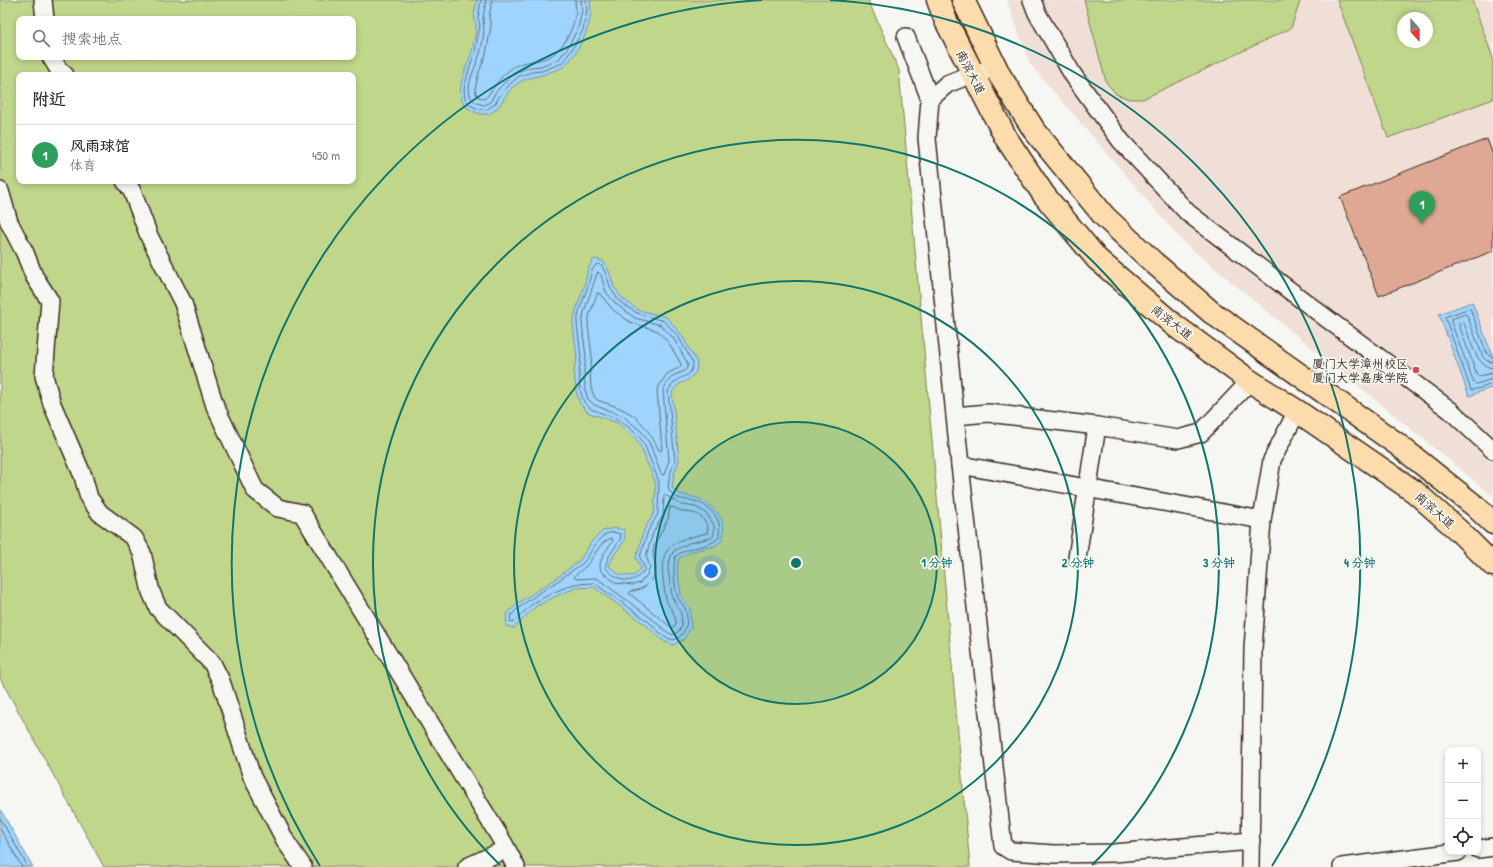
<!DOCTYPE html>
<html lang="zh">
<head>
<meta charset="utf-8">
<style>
  body { margin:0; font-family:"Patrick Hand","LXGW WenKai TC",sans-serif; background:#f7f7f7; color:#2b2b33 }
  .controls { position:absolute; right:12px; bottom:12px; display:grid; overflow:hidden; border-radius:8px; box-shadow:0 2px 6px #0003 }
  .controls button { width:36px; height:36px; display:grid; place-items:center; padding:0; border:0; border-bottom:1px solid #e1e1e2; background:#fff; color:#2b2b33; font:20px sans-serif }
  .compass { position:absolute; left:1397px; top:12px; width:36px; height:36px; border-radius:50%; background:#fff; box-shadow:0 2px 6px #0003; rotate:159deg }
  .you { position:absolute; left:711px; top:571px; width:14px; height:14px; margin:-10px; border:3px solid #fff; border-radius:50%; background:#1a73e8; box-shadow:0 0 0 6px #1a73e833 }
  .badge { display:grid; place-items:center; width:26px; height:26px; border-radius:50%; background:#7c3aed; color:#fff; font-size:13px; font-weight:700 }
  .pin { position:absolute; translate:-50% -33px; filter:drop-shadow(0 1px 2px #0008) }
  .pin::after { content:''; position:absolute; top:21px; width:14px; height:12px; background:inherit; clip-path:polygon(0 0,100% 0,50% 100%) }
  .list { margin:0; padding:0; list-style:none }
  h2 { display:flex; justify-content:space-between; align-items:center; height:52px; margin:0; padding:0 16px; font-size:17px }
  h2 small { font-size:13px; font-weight:400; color:#7c7c81 }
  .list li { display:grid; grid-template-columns:26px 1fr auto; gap:12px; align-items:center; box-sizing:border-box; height:60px; padding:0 16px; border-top:1px solid #e1e1e2 }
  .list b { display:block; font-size:15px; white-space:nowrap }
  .list p { margin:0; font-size:13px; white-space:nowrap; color:#7c7c81 }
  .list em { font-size:13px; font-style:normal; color:#7c7c81 }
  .icon { flex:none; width:22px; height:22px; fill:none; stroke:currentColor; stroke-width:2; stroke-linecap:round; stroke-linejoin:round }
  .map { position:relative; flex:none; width:1493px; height:867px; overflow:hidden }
  .search { position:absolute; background:#fff; box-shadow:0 2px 6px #0003; left:16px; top:16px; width:340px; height:44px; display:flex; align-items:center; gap:10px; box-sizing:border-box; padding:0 14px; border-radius:8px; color:#7c7c81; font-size:15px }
  .panel { position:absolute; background:#fff; box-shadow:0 2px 6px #0003; left:16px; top:72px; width:340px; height:112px; border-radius:8px }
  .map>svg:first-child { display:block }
  .built { fill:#efdfd6; fill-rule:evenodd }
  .green { fill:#c0d68b; stroke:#7e8054; fill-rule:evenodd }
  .water { fill:#9ed4fd; stroke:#7690a4 }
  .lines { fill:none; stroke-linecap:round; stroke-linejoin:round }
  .shore { stroke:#636e77; stroke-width:1 }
  .building { fill:#dea895; stroke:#3b2a1e }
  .minor-casing { stroke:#3b2a1e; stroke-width:20 }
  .major-casing { stroke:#3b2a1e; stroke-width:25 }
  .minor { stroke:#f6f6f2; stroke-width:17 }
  .major { stroke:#fcdcac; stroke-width:22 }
  .ring { fill:none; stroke:#0f766e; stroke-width:2 }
  .poi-dot { fill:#d1495b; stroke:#f6f6f2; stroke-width:1.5 }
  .labels { text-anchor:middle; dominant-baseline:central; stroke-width:3.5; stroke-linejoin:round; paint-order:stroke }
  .street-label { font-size:12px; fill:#3b2a1e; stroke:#f6f6f2 }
  .poi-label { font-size:12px; fill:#3b2a1e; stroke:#f6f6f2; text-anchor:end }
  .centre { fill:#0f766e; stroke:#f6f6f2; stroke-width:2 }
  .ring-label { font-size:12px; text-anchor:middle; font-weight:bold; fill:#0f766e; stroke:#f6f6f2; stroke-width:3.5; stroke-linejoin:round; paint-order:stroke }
</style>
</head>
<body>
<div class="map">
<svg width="1493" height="867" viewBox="0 0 1493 867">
  <rect width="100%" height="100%" fill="#f6f6f2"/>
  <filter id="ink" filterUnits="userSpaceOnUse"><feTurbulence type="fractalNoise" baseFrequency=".025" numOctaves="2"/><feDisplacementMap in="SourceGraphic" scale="8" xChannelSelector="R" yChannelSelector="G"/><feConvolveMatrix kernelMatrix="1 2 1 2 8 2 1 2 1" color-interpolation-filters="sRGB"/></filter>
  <g filter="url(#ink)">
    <path class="built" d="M 1007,0 L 1493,0 L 1493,496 L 1184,243 L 1030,64 ZM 1403,18 L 1427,18 L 1427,42 L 1403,42 Z"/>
    <g class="green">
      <path d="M 0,0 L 868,0 L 899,70 L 970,867 L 104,867 L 0,678 ZM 19,19 L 353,19 L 353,57 L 19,57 ZM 19,75 L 353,75 L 353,181 L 19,181 Z"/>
      <polygon points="1084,0 1300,0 1300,2 1291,28 1143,99 1129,99 1116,94 1106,82"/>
      <path d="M 1337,0 L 1472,0 L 1493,58 L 1493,99 L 1388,138 ZM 1403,18 L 1427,18 L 1427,42 L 1403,42 Z"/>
    </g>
    <g class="water">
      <path d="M 477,0 L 590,0 C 590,4 591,8 591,12 C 590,28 577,56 564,66 C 562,68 557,70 553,71 C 539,78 528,75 514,86 C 504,94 501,110 488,114 C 483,115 477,113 473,111 C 448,100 467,68 472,51 C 473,43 477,31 476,24 C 475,21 474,21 474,18 C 474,12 476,6 477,0 Z"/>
      <path d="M 594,259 L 603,261 L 609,271 L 614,287 L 623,299 L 638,310 L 666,317 L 681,334 L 697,362 L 696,372 L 688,380 L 679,384 L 672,392 L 679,461 L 674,474 L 672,488 C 681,497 686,495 697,498 C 706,500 722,515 723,523 C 724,528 723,534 723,539 L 715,546 L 693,551 L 679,558 L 677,568 L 681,595 L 690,609 L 691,628 L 683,640 L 673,645 L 662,640 L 646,625 L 594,587 L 576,588 L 554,597 L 535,607 L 514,628 L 506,626 L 507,614 L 518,603 L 554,580 L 580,560 L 592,541 L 603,531 L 614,528 L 624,530 L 625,540 L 614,555 L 609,566 L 620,575 L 634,576 L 641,568 L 636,558 L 644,530 L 654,513 L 656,484 L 641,448 L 636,439 L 618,423 L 589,413 L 580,404 L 576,391 L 574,370 L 577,358 L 573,324 L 576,310 L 585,284 L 588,269 Z"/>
      <polygon points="1472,302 1493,357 1493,387 1469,396 1439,314"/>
      <polygon points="0,809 33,867 0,867"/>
    </g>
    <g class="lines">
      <g class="shore">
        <polyline points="481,0 478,18 480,25 475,52 469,69 464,89 465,98 470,105 479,109 486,110 495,104 499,97 509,85 519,76 532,72 542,71 562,63 571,51 583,30 587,11 586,0"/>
        <path d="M 486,0 C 486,6 483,13 483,19 C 485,30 483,42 480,53 C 477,66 466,81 470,95 C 472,102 478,104 485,105 L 491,101 L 495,93 L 505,82 L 517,72 L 531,67 L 541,66 L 559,59 L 567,49 L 578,28 L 582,11 L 581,0"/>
        <path d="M 492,0 L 489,17 L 491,26 L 486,54 L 479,72 L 475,89 L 477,96 L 484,99 C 489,96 496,83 501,78 C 504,74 508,71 512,68 C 520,62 530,62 539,60 C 560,57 573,32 576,12 C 576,8 575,4 575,0"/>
        <path d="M 598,264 L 601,265 L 605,272 L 611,289 L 620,302 L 637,313 L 664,321 L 678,336 L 693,363 C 691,378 685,374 676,381 C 673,383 670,388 668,391 L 675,461 L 670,474 L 668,488 C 676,503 687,498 698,502 C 706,505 718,515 719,524 C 720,528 719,533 719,537 C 710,549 687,545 675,557 C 673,569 674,583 677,595 C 678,601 685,605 686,611 C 689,624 685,635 674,640 L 664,637 L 648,621 L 594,583 L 574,584 L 552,593 L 532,604 L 513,623 L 510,622 L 511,615 C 528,598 551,587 570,572 C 574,569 579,566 583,563 C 593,552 600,526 620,534 L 621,538 C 617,546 602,561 607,570 C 620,581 633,587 645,569 L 640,557 L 648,531 L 658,514 L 659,482 L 645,446 L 639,436 L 620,420 L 591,409 L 584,402 L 580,390 L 579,371 L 581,357 L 577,324 L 579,311 L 588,286 L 592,270 L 596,265 Z"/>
        <path d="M 598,272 L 601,275 L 606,292 L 617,305 L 635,318 L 661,325 L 674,339 L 688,364 C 687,373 679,372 673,376 C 669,379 665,386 663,390 L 669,460 L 664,475 L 661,474 L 650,444 L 642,432 L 623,416 L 594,405 L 588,399 L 585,389 L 584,371 L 586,357 L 582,324 L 584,312 Z"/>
        <path d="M 598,293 L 600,294 L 613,310 L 630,322 L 658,331 L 669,343 L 681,364 L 680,367 L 667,374 L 657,389 L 662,449 L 661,451 L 659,450 C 652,435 640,417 624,410 C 616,406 606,403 597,400 L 594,396 L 591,388 L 590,371 L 592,357 L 588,324 L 590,313 Z"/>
        <polyline points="1493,357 1490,356 1487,354 1470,308 1445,317 1471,390 1473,390 1493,384"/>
        <polyline points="1493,362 1487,361 1483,357 1467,315 1465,314 1451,319 1451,322 1474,383 1476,384 1493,379"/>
        <path d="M 1493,368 C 1475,367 1470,337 1464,323 L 1462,322 L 1459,323 L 1459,325 L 1477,375 L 1479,376 L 1493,373"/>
        <path d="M 665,495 L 682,505 L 696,507 L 707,514 L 714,525 L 714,535 L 711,538 L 689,543 L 674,551 L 671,556 L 668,568 L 672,597 L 681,613 L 682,626 L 677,633 L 673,635 L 667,632 L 651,618 L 598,579 L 594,578 L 576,579 L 574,577 C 577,573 582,570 586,566 C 595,557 598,542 612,538 L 613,541 C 607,549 597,561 601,571 L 616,583 L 633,585 L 640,583 L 647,575 L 650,567 L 646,556 L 653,533 L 663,515 L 664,497 Z"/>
        <path d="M 670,507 C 674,507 678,510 682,511 C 696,514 700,512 708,527 L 707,533 C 679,540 659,542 663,577 C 664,584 664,592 666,599 C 669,610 675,609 676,624 L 672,628 L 629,593 L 631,591 C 642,591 656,581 656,568 C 656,558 651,560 654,547 C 658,537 663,529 668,519 C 669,515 669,511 670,507 Z"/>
        <polyline points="0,818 28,867"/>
        <polyline points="0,828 22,867"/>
      </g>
    </g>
    <polygon class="building" points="1487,139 1493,155 1493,251 1379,296 1340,197"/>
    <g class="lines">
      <g class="minor-casing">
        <g id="minor">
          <polyline points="43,0 45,19"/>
          <polyline points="1032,0 1037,13 1073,75 1121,141 1188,213 1326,318 1450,410 1493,450"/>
          <polyline points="906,37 930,99"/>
          <polyline points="51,57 59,70 65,75"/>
          <polyline points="996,68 972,74 947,84 930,99 927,138 960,465 1003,846 1011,851 1054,854 1114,853 1251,841"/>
          <polyline points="125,181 132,191 149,236 183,303 215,406 255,490 278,508 302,513 504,844 516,867"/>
          <polyline points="0,191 9,222 25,253 34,276 50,301 44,376 52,404 83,476 89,498 100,513 134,538 142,553 151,592 158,608 212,663 221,681 252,777 286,842 303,867"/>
          <polyline points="955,416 988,413 1097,426 1178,439 1201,433 1250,381"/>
          <polyline points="960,465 1262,520"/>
          <polyline points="1077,558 1097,426"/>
          <polyline points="1478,849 1493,847"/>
          <polyline points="467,867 506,849"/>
          <polyline points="1250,867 1253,649 1262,520 1272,460 1297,411"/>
          <polyline points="1342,867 1458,852"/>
        </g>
      </g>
      <g class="major-casing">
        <g id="major">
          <polyline points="938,0 946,21 1006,138 1044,195 1097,259 1174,325 1250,381 1297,411 1415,492 1459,531 1493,565"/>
          <polyline points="963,0 1000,76 1034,130 1104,216 1153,262 1211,312 1397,444 1475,506 1493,523"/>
        </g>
      </g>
      <use href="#minor" class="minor"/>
      <use href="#major" class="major"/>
    </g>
  </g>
  <circle cx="796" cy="563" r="141" fill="#0f766e" fill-opacity=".12"/>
  <g class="ring">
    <circle cx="796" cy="563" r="141"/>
    <circle cx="796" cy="563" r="282"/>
    <path d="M500 865A423 423 0 1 1 1092 865"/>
    <path d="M320 866A564 564 0 0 1 762 0M830 0A564 564 0 0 1 1272 866"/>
  </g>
  <circle class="poi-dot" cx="1416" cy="370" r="4"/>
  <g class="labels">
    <g class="street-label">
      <text transform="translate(971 72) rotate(63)">南滨大道</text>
      <text transform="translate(1172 322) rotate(38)">南滨大道</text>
      <text transform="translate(1435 510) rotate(41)">南滨大道</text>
    </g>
    <g class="poi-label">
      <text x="1408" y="363">厦门大学漳州校区<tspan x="1408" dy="14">厦门大学嘉庚学院</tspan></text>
    </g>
  </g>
  <circle cx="796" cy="563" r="6" class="centre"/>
  <g class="ring-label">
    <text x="937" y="567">1 分钟</text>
    <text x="1078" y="567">2 分钟</text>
    <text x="1219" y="567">3 分钟</text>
    <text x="1360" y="567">4 分钟</text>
  </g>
</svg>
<div class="controls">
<button>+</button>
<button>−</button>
<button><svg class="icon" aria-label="locate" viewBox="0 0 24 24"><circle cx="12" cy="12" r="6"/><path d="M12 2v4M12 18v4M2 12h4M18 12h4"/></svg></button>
</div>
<svg class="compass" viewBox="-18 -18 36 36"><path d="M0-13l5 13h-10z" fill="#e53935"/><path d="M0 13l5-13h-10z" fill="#7c7c81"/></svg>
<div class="you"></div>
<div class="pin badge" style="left:1422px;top:224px;background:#2e9e5b">1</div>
<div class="search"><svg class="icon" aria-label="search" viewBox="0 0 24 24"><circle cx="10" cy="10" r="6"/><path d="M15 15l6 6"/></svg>搜索地点</div>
<section class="panel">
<h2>附近<small></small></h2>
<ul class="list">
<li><span class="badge" style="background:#2e9e5b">1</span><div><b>风雨球馆</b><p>体育</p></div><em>450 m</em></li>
</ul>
</section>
</div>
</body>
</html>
